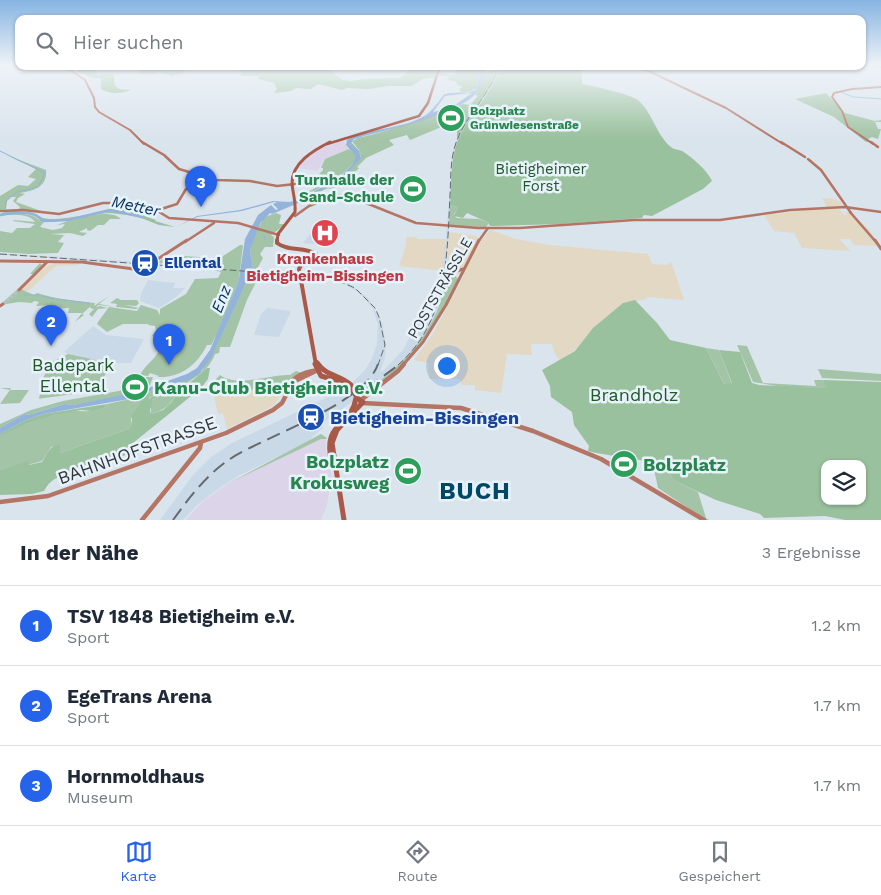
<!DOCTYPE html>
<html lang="de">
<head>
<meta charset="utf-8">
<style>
  body { margin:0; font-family:"Work Sans",sans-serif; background:#f6f6f7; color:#1f2937 }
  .controls { position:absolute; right:15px; bottom:15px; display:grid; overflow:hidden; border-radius:10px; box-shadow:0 1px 4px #0004 }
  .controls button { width:45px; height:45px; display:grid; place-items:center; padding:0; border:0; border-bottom:1px solid #e0e1e3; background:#fff; color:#1f2937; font:25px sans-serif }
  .you { position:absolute; left:446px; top:365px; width:18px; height:18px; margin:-12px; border:4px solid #fff; border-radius:50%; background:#1a73e8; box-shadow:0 0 0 8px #1a73e833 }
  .badge { display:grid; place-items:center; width:32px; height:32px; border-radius:50%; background:#2563eb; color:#fff; font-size:16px; font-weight:700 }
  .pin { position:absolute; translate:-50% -41px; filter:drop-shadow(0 1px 2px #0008) }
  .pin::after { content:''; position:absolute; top:26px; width:18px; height:15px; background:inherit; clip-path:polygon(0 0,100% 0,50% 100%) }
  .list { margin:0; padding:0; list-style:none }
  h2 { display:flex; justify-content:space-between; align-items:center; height:65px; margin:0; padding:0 20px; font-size:21px }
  h2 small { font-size:16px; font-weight:400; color:#747a83 }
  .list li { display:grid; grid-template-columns:32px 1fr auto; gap:15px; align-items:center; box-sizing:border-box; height:80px; padding:0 20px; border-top:1px solid #e0e1e3 }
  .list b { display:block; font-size:19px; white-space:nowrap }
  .list p { margin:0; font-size:16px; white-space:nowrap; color:#747a83 }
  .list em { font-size:16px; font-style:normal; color:#747a83 }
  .icon { flex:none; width:28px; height:28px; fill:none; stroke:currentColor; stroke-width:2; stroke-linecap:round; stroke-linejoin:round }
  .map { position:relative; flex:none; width:881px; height:520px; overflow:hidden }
  .search { position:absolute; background:#fff; box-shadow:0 1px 4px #0004; left:15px; right:15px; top:15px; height:55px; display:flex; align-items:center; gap:12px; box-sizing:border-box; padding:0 18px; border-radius:10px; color:#747a83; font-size:19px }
  .sheet { height:305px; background:#fff }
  nav { display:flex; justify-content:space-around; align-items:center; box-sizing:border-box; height:70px; border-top:1px solid #e0e1e3; background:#fff; font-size:14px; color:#747a83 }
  nav a { display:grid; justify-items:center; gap:2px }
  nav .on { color:#2563eb }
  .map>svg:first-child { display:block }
  .commercial { fill:#e2d8c3 }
  .industrial { fill:#dcd5ea }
  .built { fill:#c9d9e7 }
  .green { fill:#a4c4a7 }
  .forest { fill:#9ac19d; fill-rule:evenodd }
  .water { fill:#94b3da; fill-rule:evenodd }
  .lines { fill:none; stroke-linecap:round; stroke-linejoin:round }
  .stream { stroke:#94b3da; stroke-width:1 }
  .river { stroke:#94b3da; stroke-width:2.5 }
  .secondary-tunnel { stroke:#b9c2c9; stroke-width:3; stroke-dasharray:3 2; stroke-linecap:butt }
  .secondary-far3 { stroke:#b57565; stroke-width:2 }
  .secondary-far2 { stroke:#b57565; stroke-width:2.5 }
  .secondary-far1 { stroke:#b57565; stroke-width:3 }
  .secondary { stroke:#b57565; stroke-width:4.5 }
  .primary-far3 { stroke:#a85947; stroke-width:2.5 }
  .primary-far2 { stroke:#a85947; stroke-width:3 }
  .primary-far1 { stroke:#a85947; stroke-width:4 }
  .primary { stroke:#a85947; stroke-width:5 }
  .rail-far1 { stroke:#646a6e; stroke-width:1; stroke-dasharray:7 3; stroke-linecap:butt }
  .rail { stroke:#646a6e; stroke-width:2; stroke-dasharray:14 7; stroke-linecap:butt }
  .labels { text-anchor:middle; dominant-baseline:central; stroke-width:5; stroke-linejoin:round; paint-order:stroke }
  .far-leisure-label { font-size:12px; font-weight:bold; fill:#27864d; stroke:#e7f2fa; text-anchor:start }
  .park-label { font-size:15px; fill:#1f5829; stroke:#e7f2fa }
  .leisure-label { font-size:15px; font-weight:bold; fill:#27864d; stroke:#e7f2fa; text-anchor:end }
  .health-label { font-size:15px; font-weight:bold; fill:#be3a42; stroke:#e7f2fa }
  .transit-label { font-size:15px; font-weight:bold; fill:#164399; stroke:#e7f2fa; text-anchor:start }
  .street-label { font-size:15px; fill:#34383b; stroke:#e7f2fa }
  .water-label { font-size:16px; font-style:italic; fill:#002e5d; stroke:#e7f2fa }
  .near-park-label { font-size:18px; fill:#1f5829; stroke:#e7f2fa }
  .near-leisure-label { font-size:18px; font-weight:bold; fill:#27864d; stroke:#e7f2fa; text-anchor:start }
  .near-transit-label { font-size:18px; font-weight:bold; fill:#164399; stroke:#e7f2fa; text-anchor:start }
  .near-street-label { font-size:18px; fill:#34383b; stroke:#e7f2fa }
  .near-district-label { font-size:24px; font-weight:bold; letter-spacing:1px; fill:#004866; stroke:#e7f2fa }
</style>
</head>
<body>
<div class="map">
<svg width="881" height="520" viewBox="0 0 881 520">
  <rect width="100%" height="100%" fill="#dae4ed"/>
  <g class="commercial">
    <polygon points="822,198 835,199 841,202 843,208 838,208 844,215 847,215 845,212 851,212 871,232 880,246 854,245 850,239 839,239 850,251 802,248 794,233 774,231 764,215 827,208"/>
    <polygon points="490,230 516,239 549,245 648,254 652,264 668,265 669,263 672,264 684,300 647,297 647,299 623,303 602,321 582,344 560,361 555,354 552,344 531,344 532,355 507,354 501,393 475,390 475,385 461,385 460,379 429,379 428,363 414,360 432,335 464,275 446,273 449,232 476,236 481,241"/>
    <polygon points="406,237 416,237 418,239 446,239 444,271 399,266 406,245"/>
    <polygon points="57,262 80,262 78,265 56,266 28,291 21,289 45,267"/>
    <polygon points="276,386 280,395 278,400 273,406 227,429 223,413 218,414 214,396 222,392 236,393 260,387"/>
  </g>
  <g class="industrial">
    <polygon points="343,140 349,150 325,159 317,171 299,168 305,159 319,148"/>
    <polygon points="321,439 326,439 326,450 333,482 330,488 327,505 321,520 186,520 202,502 233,480"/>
  </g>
  <g class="built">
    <polygon points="499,66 496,79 463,130 455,146 444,290 434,319 418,345 403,362 380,381 322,424 323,428 313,436 310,441 236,477 218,489 197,505 183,520 160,520 193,475 211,457 232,443 347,388 366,369 372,358 377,344 378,324 373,309 362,295 342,282 314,275 205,267 320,274 348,283 368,298 382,323 386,345 385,358 380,371 382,372 403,350 415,327 436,302 441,291 454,146 461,129 492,84"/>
    <polygon points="319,223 341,231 334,246 303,243"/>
    <polygon points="0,253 157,263 156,265 0,255"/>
    <polygon points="148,280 175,283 173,288 185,288 176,297 159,308 140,301 141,294"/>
    <polygon points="267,308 291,311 279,337 254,335 261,314"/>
    <polygon points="93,326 106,335 144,339 131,363 111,363 68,354 64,352"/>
  </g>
  <g class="green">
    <path d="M 441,66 L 440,74 L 455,75 L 457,66 L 476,66 L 479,71 L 477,88 C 469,94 460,93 450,92 L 462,92 L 459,90 L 462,87 L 456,84 L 458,84 L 455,81 L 447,80 L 449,76 L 439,76 Z"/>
    <polygon points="826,93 845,113 875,121 881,120 881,122 875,122 878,129 881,129 878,139 872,137 868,139 871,141 866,142 834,117 795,99"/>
    <path d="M 447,112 L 454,119 L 434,126 L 456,121 L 410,140 L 407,135 L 389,140 L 394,145 L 366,158 L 357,167 L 359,168 C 352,175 343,184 334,188 C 331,189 329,188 326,189 C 316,193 311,202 299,204 L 348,173 L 363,155 L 352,141 Z"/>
    <polygon points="349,149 357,156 352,165 340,176 299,200 298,198 315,188 315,186 310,184 323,170 323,168 321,168 325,159"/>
    <path d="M 6,155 L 46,170 C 48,187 33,191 20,193 L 25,194 L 18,198 L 16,202 L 44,212 L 55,212 L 54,214 L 19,209 L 20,207 L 13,201 L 16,197 L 11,197 L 7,201 L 6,209 L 0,210 L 0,196 L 18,185 L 28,186 L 36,179 L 28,177 L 36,169 Z"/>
    <polygon points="450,205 458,207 454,215 457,218 479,219 489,223 486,227 449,226"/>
    <path d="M 11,213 C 21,213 35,214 40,221 L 44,222 L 40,227 L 53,230 L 62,228 L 65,224 L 57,225 C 70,220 109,207 121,219 L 110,219 L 104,225 L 98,225 L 90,231 L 87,230 L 87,228 L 79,232 L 87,233 L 83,236 L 70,233 L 50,234 L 64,235 L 58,242 L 64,243 L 58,253 L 29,254 L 0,252 L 0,231 L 12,233 L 17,228 L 30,228 L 35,224 L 13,221 L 14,220 L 35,222 C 29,213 13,215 2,215 Z"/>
    <path d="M 276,213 L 281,215 L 279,224 L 286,224 L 271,235 L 274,237 L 273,247 L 265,247 L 260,254 L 263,258 L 256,271 L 261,272 L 247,300 L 230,347 L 220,347 L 219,353 L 215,354 C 208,373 192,378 179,389 C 177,391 175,396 173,399 C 168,408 160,411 151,414 L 151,401 L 163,394 L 156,394 L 148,399 L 148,395 L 131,419 L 132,425 L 128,429 L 60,453 L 60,445 L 51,447 L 42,461 L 28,465 L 28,462 L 0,470 L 0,436 C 21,425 43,417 66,412 C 74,410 82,412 89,411 C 94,411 99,408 104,408 L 107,404 L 135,398 L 153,390 L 176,384 L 202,371 L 216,346 L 253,268 L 250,250 L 255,233 L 265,217 Z"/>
    <path d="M 240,245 L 243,245 L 239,279 L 222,325 L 211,345 L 207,345 C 197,365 181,378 157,377 L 159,376 L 150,373 L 148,376 L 140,375 C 145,365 154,360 159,351 L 177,351 L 180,348 L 162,348 L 165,342 L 163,337 L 152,336 L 156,330 L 155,326 L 148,325 L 149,324 L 123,324 L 107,332 L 97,324 L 98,322 L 109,307 L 137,311 L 141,305 L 157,310 L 160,315 L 160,309 L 186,294 L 195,279 L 218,278 L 221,272 L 210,269 L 223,256 Z"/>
    <polygon points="168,256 170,256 168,260 178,260 185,256 211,258 207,266 156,263"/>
    <path d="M 40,263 L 42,265 L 21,289 L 34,295 L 37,293 C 55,299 75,301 95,303 L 94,306 L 109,296 L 99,304 L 116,307 L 117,304 L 110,303 L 117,298 L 121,300 L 137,300 L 139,303 L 136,306 L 124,305 L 139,308 L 136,309 L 98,305 L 96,308 L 99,306 L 108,308 L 98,309 L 92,317 L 89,314 L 94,309 L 90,308 L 91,306 L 82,314 L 86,316 L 84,315 L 75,322 L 82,313 L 68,313 L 69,308 L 51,309 L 54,305 L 36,306 L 39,302 L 34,301 L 32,303 L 19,302 L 0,305 L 34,274 L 30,274 Z"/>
    <path d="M 446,273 L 454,274 L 458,279 C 447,310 419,350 394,372 C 384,381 373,388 363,396 L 360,396 C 402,366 442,329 446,273 Z"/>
    <polygon points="737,345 747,346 763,383 816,386 814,380 823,380 828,388 783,387 753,382"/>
    <polygon points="706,348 719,350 732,384 724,384"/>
    <path d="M 68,354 L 111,363 C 108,369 104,379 99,383 C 84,396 58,395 39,399 L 43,378 L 52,362 Z"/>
    <polygon points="818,369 881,374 881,381 822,378"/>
    <path d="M 296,371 L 302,373 L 291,378 L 282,392 L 279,393 L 275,386 C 262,387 251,390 238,392 C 229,394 223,392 214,396 L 213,393 L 217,389 L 210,385 L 220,375 C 238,388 269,374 290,375 Z"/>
    <polygon points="139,377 153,377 150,385 136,392 111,398 73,405 65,404 28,415 24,414 0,428 0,424 31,410 63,401 124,390 129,381"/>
    <polygon points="0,388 11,388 10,390 29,390 20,403 0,404 10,390"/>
    <polygon points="321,434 327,438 326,439 321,439 233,481"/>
    <polygon points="653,465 673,474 675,481 698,492 706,518 709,520 706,520 658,488"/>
  </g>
  <g class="forest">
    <path d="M 71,66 L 99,66 L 94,69 L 98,75 L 113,73 L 115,86 L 119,89 L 131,90 C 122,94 109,94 101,89 L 101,78 L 93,78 L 69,67 Z"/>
    <polygon points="142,66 187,66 185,73 172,76 159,72 154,74 139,74"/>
    <polygon points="221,66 333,66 334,74 343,80 352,81 363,79 400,78 408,71 407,69 435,66 436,77 423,79 411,86 388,86 369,89 347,88 342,90 318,84 311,89 296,88 291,91 274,93 277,89 274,83 258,79 259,76 240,76 242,72 239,71 239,69 225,70"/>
    <polygon points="481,66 486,69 486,73 489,72 493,66 499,66 493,83 457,138 457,128 459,125 456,121 429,128 454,119 447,112 401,128 358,138 351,142 364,156 361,157 360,153 350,144 352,141 397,128 438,115 463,104 470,105 478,96 475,95 482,83"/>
    <path d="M 500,66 L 582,66 L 582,84 C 593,86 630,94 638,100 C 653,113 656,135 671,147 C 674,150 678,149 682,151 C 692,157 707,170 712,181 L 703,189 L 652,216 L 644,215 L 642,218 L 561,224 L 492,226 L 489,225 L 489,223 L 467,213 L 463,218 L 454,216 L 458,207 L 450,205 C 452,184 450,159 458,140 C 469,114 493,94 500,66 Z"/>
    <path d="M 122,204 L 142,207 L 137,209 L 130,208 L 127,212 C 139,212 145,217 156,220 L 155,221 L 175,227 L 159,225 L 136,216 L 110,213 L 95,214 L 61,221 L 60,220 L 53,222 L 40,221 C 34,210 11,212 0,216 L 0,214 C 20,205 31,218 49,219 C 64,220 109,212 122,204 Z"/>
    <path d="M 635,300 L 657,323 L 670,340 L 706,348 L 724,384 L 732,383 L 719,350 L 740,352 L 752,383 L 759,385 L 827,388 L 823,380 L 881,382 L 881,520 L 845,520 L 825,516 L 764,518 L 760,514 L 716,500 L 675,481 C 665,456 611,458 588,451 L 589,446 L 574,425 L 572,412 L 551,397 L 550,386 L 542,370 L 575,351 L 593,328 L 623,303 ZM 825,464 L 862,464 L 862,501 L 825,501 Z"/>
    <path d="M 207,368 L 210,368 L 208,379 L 201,388 L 133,443 L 130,453 L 104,464 L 103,468 L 92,473 L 89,464 L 78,467 L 76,474 C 59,477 53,476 44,491 L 32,494 L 0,495 L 0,470 L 28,461 L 29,465 L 42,462 C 47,454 50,444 60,445 L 60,453 L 128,429 L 132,425 L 132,416 L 145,396 L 148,395 L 149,399 L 156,394 L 164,394 L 152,400 L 153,402 L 150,410 L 151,414 L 163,410 L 171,403 L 179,389 L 193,380 Z"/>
    <polygon points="107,404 104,408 92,411 81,410 54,415 29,423 0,436 0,434 26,420 43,414"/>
  </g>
  <path class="water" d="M 479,66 L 483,68 C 483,74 483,82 480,87 C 468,115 382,130 354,139 L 350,144 L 359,151 L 361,158 L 348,173 L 308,199 L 272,214 L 270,213 L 260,224 L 250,250 L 253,268 L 211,358 L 199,374 L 189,380 L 153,390 L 135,398 L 43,414 L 26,420 L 0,434 L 0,428 L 24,414 L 28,415 L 65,404 L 73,405 L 137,392 L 187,374 L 197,368 L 210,350 L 235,290 L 239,279 L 245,239 L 258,215 L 271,205 L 276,210 L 278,209 L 273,204 L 277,202 L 274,202 L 242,211 L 197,217 L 176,227 L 140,216 L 176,227 L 197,216 L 240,210 L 273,201 L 289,202 L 299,200 L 340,177 L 352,165 L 356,156 L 346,145 L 347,140 C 371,127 402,130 426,115 C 433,110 439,101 444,94 L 448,94 L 446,93 L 467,93 L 476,90 L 478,84 ZM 472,93 L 451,108 L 433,112 L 445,96 Z"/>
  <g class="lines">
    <g class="stream">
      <polyline points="841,92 853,97"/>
      <polyline points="854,97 881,99"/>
      <polyline points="0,151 45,173 38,187 17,192 6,201 5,209"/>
      <polyline points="453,160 455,160"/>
      <polyline points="110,210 124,205 138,209 136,211"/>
      <polyline points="46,221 55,221"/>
      <polyline points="58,221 62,220"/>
      <polyline points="264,236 265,240"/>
      <polyline points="24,295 40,295"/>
      <polyline points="42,296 54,299"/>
      <polyline points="57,299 89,303"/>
    </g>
    <path class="river" d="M 0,215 C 13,213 34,209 43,221 L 68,220 L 110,210 L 142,217"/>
    <polyline class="secondary-tunnel" points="3,304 19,290"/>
    <g class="secondary-far3">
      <polyline points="865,65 881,67"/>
      <polyline points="64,66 85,80 94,98 95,107 99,112 130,130 144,144"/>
      <polyline points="638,66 726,108 783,144"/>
      <polyline points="873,144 848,127 842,111 832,97 834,93 852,89 881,87"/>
    </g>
    <g class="secondary-far2">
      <polyline points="142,142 164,155 179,169 216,180 250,181 277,186 295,184"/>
      <polyline points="781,142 805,157"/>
      <polyline points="871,142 878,147"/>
      <polyline points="808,159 821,170 851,213"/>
      <polyline points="158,210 177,204 186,189 199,175"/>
      <polyline points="0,211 23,210 59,214 103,203 123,203 156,210 169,218 238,223 279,235"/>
      <polyline points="850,212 876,242"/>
      <polyline points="295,216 309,206 337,195 351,197 416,223 478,228 520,228 634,220 720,220 790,210 845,207 881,212"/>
      <polyline points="185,242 214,223"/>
      <polyline points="478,242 488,228"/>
    </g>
    <g class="secondary-far1">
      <polyline points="875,240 881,249"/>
      <polyline points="0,261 82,262 141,270 187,240"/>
      <polyline points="454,272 463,269"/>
      <polyline points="19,290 47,262"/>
      <polyline points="0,306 3,304"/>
      <polyline points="403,365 423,342 446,305 479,240"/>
    </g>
    <g class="secondary">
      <path d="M 284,393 C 290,378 302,372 318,370"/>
      <polyline points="361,400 398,371 404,364"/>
      <polyline points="362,403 461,408 533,431 601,459 704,520"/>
      <polyline points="0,502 48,496 226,433 273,410 282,403 293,382 318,370"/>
      <polyline points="142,520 200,448 201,443"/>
    </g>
    <polyline class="primary-far3" points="327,144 419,116 428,103 440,66"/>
    <path class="primary-far2" d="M 277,242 L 278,234 L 295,212 C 296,202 293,194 292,184 C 291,163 314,150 330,142"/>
    <g class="primary-far1">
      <path d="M 277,240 L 277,243 C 289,252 304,246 316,254 L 314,260 L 301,265 L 299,269 L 316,365"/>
      <polyline points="317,362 319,365"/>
    </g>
    <g class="primary">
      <polyline points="315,364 321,376 346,383 362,403"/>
      <path d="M 318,364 C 326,376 341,375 351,385"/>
      <path d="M 332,464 C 321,420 351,429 356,398"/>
      <polyline points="344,520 332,443 337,430 363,402"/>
    </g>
    <g class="rail-far1">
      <polyline points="0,254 329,277 355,288 375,308 379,317 385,345 378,365"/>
      <path d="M 398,365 C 448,322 447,256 450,195 C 451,179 450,162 455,146 C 464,116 490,96 499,66"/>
    </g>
    <g class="rail">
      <polyline points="367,388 400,364"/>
      <path d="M 173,520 C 189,498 207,474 230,459 C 265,436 365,404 378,364"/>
    </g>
  </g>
  <linearGradient id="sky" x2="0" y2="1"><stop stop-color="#86b4e2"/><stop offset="0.47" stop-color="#eef3f7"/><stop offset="1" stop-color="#eef3f7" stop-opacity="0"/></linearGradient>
  <rect width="881" height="138" fill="url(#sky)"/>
  <defs>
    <g id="stadium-disc" transform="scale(1.4375)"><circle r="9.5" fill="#2e9e5b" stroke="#e7f2fa"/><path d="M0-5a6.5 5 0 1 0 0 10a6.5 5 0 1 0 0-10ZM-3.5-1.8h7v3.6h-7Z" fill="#fff"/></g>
    <g id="hospital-disc" transform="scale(1.4375)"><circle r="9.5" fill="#e0444e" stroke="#e7f2fa"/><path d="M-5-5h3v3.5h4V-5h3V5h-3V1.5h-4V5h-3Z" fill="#fff"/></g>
    <g id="station-disc" transform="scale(1.4375)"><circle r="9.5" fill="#1a4fb4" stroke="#e7f2fa"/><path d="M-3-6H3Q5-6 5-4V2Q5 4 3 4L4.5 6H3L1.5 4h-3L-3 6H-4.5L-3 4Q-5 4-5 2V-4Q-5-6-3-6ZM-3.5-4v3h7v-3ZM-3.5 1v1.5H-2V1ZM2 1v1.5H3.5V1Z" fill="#fff"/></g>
  </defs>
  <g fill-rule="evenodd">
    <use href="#stadium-disc" x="451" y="118"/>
    <use href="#stadium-disc" x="413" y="189"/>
    <use href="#hospital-disc" x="325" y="233"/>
    <use href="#station-disc" x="145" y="263"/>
    <use href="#stadium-disc" x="135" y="387"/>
    <use href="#station-disc" x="311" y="417"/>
    <use href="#stadium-disc" x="624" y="464"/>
    <use href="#stadium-disc" x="408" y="471"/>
  </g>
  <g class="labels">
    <g class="far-leisure-label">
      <text x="470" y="111">Bolzplatz<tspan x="470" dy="14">Grünwiesenstraße</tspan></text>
    </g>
    <g class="park-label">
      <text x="541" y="169">Bietigheimer<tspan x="541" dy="17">Forst</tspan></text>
    </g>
    <g class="leisure-label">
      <text x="394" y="180">Turnhalle der<tspan x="394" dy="17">Sand-Schule</tspan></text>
    </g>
    <g class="health-label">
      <text x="325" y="259">Krankenhaus<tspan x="325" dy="17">Bietigheim-Bissingen</tspan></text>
    </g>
    <g class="transit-label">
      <text x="164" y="263">Ellental</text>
    </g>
    <g class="street-label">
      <text transform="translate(440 288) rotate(-60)">POSTSTRÄSSLE</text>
    </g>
    <g class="water-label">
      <text transform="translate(136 206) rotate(12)">Metter</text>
      <text transform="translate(221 299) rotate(-68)">Enz</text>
    </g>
    <g class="near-park-label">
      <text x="73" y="364">Badepark<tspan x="73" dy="21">Ellental</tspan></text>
      <text x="634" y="394">Brandholz</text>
    </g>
    <g class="near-leisure-label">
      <text x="154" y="387">Kanu-Club Bietigheim e.V.</text>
      <text x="389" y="461" text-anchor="end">Bolzplatz<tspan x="389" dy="21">Krokusweg</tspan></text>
      <text x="643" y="464">Bolzplatz</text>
    </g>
    <g class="near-transit-label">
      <text x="330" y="417">Bietigheim-Bissingen</text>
    </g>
    <g class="near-street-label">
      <text transform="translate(137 450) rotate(-20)">BAHNHOFSTRASSE</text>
    </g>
    <g class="near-district-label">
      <text x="475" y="491">BUCH</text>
    </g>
  </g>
</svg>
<div class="controls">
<button><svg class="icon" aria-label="layers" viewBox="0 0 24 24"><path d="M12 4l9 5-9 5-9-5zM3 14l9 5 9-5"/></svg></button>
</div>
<div class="you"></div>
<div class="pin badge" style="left:169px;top:365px">1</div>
<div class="pin badge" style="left:51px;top:346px">2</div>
<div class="pin badge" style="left:201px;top:207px">3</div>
<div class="search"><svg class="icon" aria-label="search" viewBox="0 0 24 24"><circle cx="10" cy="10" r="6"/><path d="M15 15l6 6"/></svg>Hier suchen</div>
</div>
<section class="sheet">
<h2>In der Nähe<small>3 Ergebnisse</small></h2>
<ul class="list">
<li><span class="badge">1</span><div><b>TSV 1848 Bietigheim e.V.</b><p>Sport</p></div><em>1.2 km</em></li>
<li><span class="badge">2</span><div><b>EgeTrans Arena</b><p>Sport</p></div><em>1.7 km</em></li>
<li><span class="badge">3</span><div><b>Hornmoldhaus</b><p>Museum</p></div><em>1.7 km</em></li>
</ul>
</section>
<nav>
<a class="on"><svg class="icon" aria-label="map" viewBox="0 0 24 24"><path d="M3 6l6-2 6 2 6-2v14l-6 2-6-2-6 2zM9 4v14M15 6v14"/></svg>Karte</a>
<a><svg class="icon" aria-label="directions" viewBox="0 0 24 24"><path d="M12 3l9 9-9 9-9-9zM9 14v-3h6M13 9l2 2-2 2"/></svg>Route</a>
<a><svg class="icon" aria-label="saved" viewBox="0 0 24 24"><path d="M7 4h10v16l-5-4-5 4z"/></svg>Gespeichert</a>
</nav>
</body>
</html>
